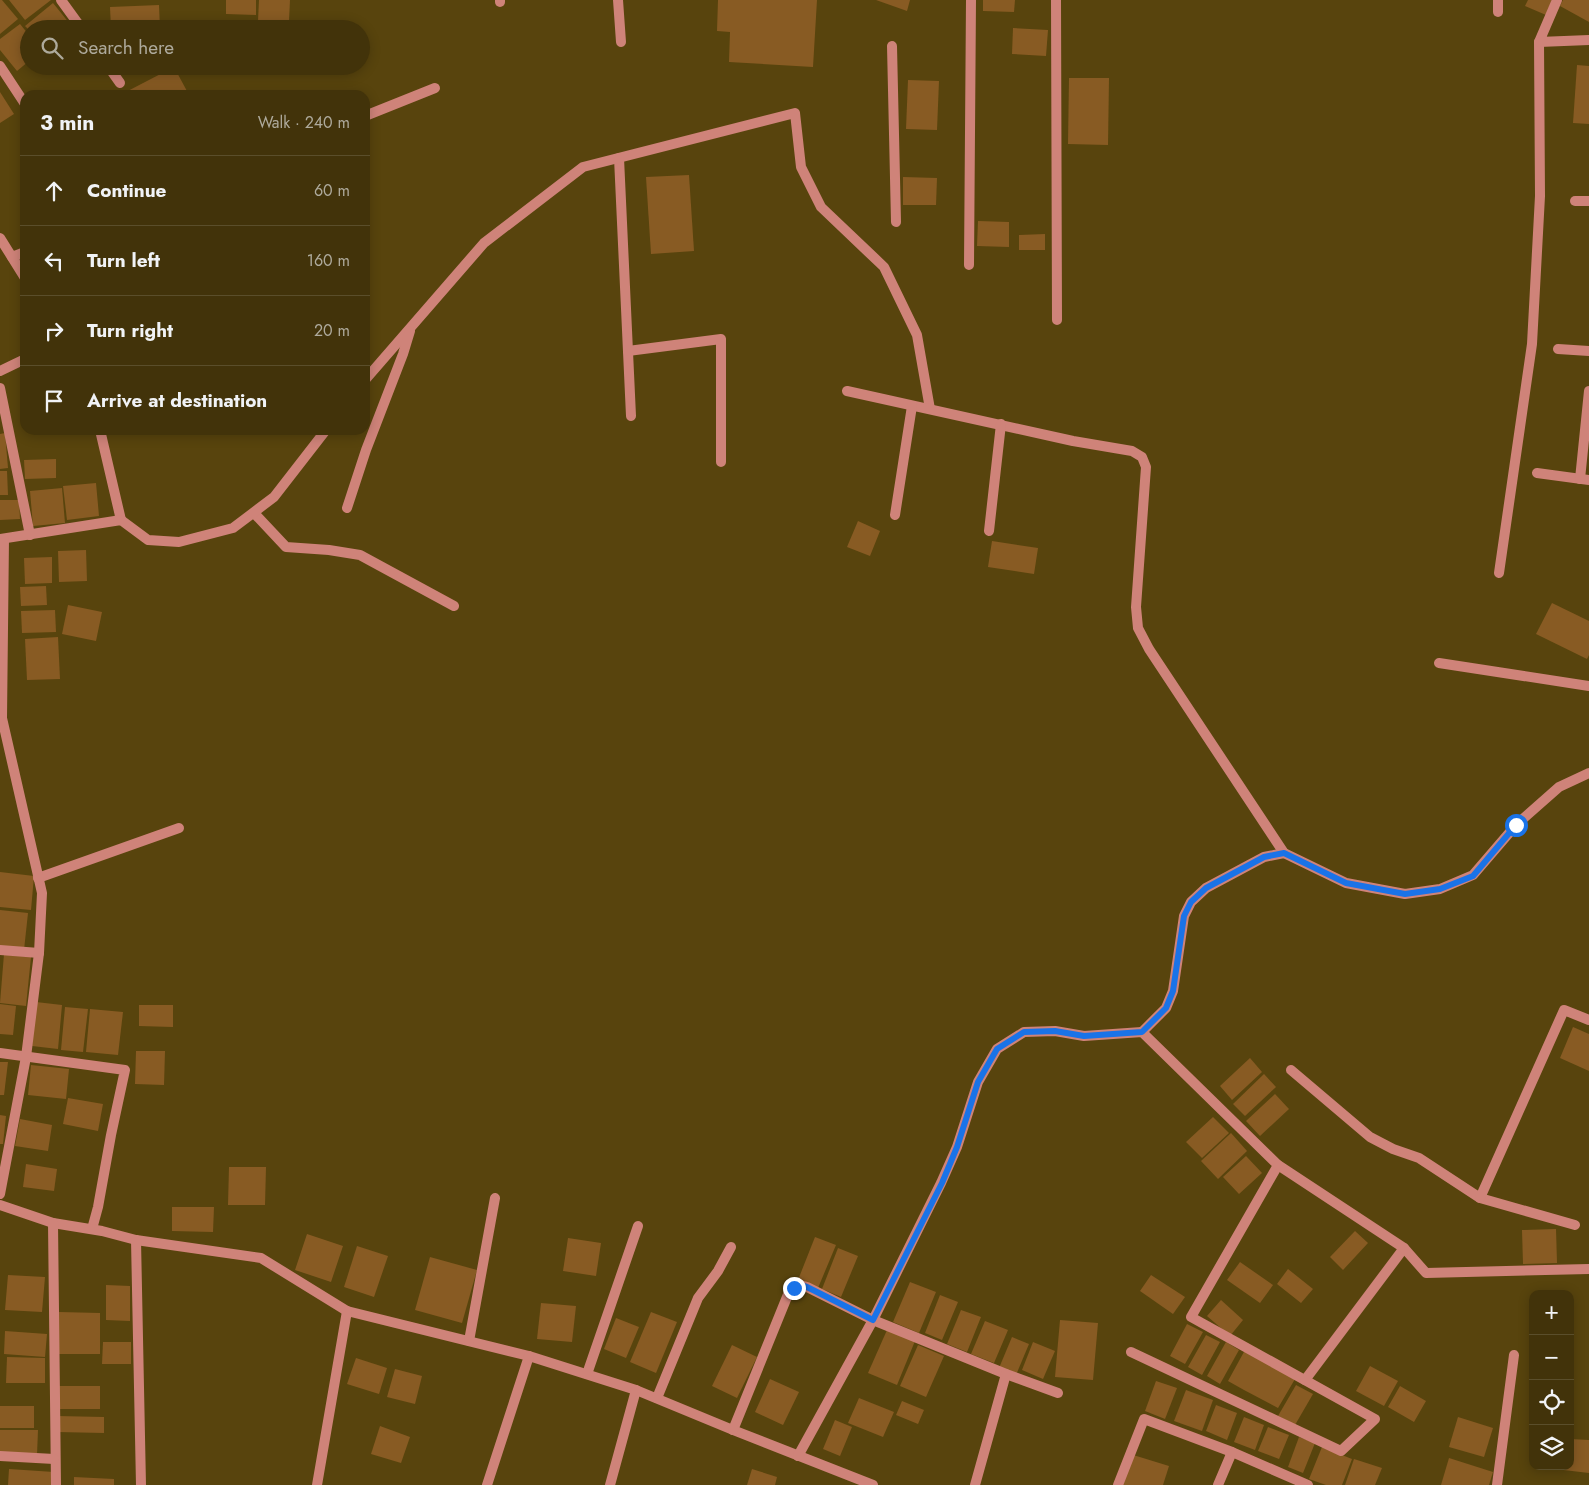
<!DOCTYPE html>
<html lang="en">
<head>
<meta charset="utf-8">
<style>
  body { margin:0; font-family:Jost,sans-serif; background:#4c3f18; color:#f1f3f6 }
  .controls { position:absolute; right:15px; bottom:15px; display:grid; overflow:hidden; border-radius:10px; box-shadow:0 2px 12px #0003 }
  .controls button { width:45px; height:45px; display:grid; place-items:center; padding:0; border:0; border-bottom:1px solid #5a4e2b; background:#42330a; color:#f1f3f6; font:25px sans-serif }
  .stop { position:absolute; width:15px; height:15px; margin:-11px; border:4px solid #1a73e8; border-radius:50%; background:#fff }
  .stop.end { background:#1a73e8; border-color:#fff; box-shadow:0 1px 5px #0008 }
  .list { margin:0; padding:0; list-style:none }
  h2 { display:flex; justify-content:space-between; align-items:center; height:65px; margin:0; padding:0 20px; font-size:21px }
  h2 small { font-size:16px; font-weight:400; color:#aeaa9c }
  .list li { display:grid; grid-template-columns:32px 1fr auto; gap:15px; align-items:center; box-sizing:border-box; height:70px; padding:0 20px; border-top:1px solid #5a4e2b }
  .list b { display:block; font-size:19px; white-space:nowrap }
  .list em { font-size:16px; font-style:normal; color:#aeaa9c }
  .icon { flex:none; width:28px; height:28px; fill:none; stroke:currentColor; stroke-width:2; stroke-linecap:round; stroke-linejoin:round }
  .map { position:relative; flex:none; width:1589px; height:1485px; overflow:hidden }
  .search { position:absolute; background:#42330a; box-shadow:0 2px 12px #0003; left:20px; top:20px; width:350px; height:55px; display:flex; align-items:center; gap:12px; box-sizing:border-box; padding:0 18px; border-radius:28px; color:#aeaa9c; font-size:19px }
  .panel { position:absolute; background:#42330a; box-shadow:0 2px 12px #0003; left:20px; top:90px; width:350px; height:345px; border-radius:15px }
  .map>svg:first-child { display:block }
  .building { fill:#885b23 }
  .lines { fill:none; stroke-linecap:round; stroke-linejoin:round }
  .lane { stroke:#cf8379; stroke-width:10 }
  .street { stroke:#cf8379; stroke-width:10 }
  .route { stroke:#1a73e8; stroke-width:6 }
</style>
</head>
<body>
<div class="map">
<svg width="1589" height="1485" viewBox="0 0 1589 1485">
  <rect width="100%" height="100%" fill="#58440d"/>
  <g class="building">
    <polygon points="0,0 2,0 18,19 0,34"/>
    <polygon points="9,0 51,0 25,20"/>
    <polygon points="226,0 256,0 256,15 226,14"/>
    <polygon points="259,0 290,0 289,21 258,21"/>
    <polygon points="718,0 817,0 813,67 729,62 730,32 717,31"/>
    <polygon points="876,0 910,0 907,11"/>
    <polygon points="983,0 1015,0 1014,12 983,11"/>
    <polygon points="1528,0 1552,0 1546,15 1525,6"/>
    <polygon points="1563,0 1589,0 1589,22 1560,6"/>
    <polygon points="53,3 74,29 29,29 29,30 25,26"/>
    <polygon points="159,5 160,29 111,29 110,7"/>
    <polygon points="20,24 29,35 29,61 17,71 0,50 0,39"/>
    <polygon points="1013,28 1048,30 1046,56 1012,54"/>
    <polygon points="1577,65 1589,66 1589,124 1573,123"/>
    <polygon points="174,67 188,93 184,95 120,95"/>
    <polygon points="1069,78 1109,78 1108,145 1068,144"/>
    <polygon points="908,80 939,81 937,130 906,129"/>
    <polygon points="0,92 14,114 0,123"/>
    <polygon points="689,175 694,251 651,254 646,177"/>
    <polygon points="903,177 937,178 936,205 903,205"/>
    <polygon points="978,221 1009,222 1009,247 977,246"/>
    <polygon points="1045,234 1045,250 1019,250 1019,235"/>
    <polygon points="5,433 8,468 0,469 0,434"/>
    <polygon points="56,459 56,478 25,479 24,460"/>
    <polygon points="0,471 7,471 8,495 0,495"/>
    <polygon points="96,483 99,516 67,520 63,486"/>
    <polygon points="62,488 65,523 33,526 30,491"/>
    <polygon points="0,500 19,500 20,519 0,520"/>
    <polygon points="858,521 880,531 870,556 847,547"/>
    <polygon points="992,541 1038,548 1034,574 988,567"/>
    <polygon points="86,550 87,581 59,582 58,551"/>
    <polygon points="52,557 52,583 25,584 24,558"/>
    <polygon points="46,586 47,605 21,606 20,587"/>
    <polygon points="1552,603 1589,621 1589,655 1587,659 1536,634"/>
    <polygon points="68,605 102,612 96,641 62,634"/>
    <polygon points="55,610 56,632 22,633 21,611"/>
    <polygon points="58,637 60,679 27,680 25,639"/>
    <polygon points="0,872 34,876 31,910 0,907"/>
    <polygon points="0,910 28,913 24,950 0,947"/>
    <polygon points="4,954 31,957 26,1006 0,1003"/>
    <polygon points="36,1002 62,1005 58,1049 32,1046"/>
    <polygon points="0,1004 16,1006 13,1035 0,1034"/>
    <polygon points="139,1005 173,1005 173,1027 139,1026"/>
    <polygon points="65,1007 88,1009 83,1052 61,1050"/>
    <polygon points="90,1009 123,1012 118,1055 86,1052"/>
    <polygon points="1573,1027 1589,1034 1589,1071 1560,1058"/>
    <polygon points="136,1051 165,1051 164,1085 135,1084"/>
    <polygon points="1250,1058 1262,1072 1232,1100 1220,1086"/>
    <polygon points="0,1062 8,1062 4,1095 0,1095"/>
    <polygon points="31,1065 69,1069 66,1099 28,1095"/>
    <polygon points="1264,1074 1276,1087 1245,1116 1233,1104"/>
    <polygon points="1275,1094 1289,1109 1260,1136 1246,1121"/>
    <polygon points="68,1098 103,1104 98,1131 63,1124"/>
    <polygon points="0,1115 6,1116 3,1144 0,1144"/>
    <polygon points="1213,1117 1229,1133 1202,1158 1186,1142"/>
    <polygon points="20,1119 52,1125 48,1151 15,1146"/>
    <polygon points="1231,1133 1247,1151 1218,1179 1201,1161"/>
    <polygon points="1246,1156 1262,1173 1239,1194 1223,1177"/>
    <polygon points="26,1164 57,1169 54,1191 23,1187"/>
    <polygon points="229,1167 266,1167 265,1205 228,1205"/>
    <polygon points="172,1207 214,1207 213,1232 172,1231"/>
    <polygon points="1556,1229 1557,1263 1523,1264 1522,1230"/>
    <polygon points="1355,1231 1368,1243 1343,1270 1330,1257"/>
    <polygon points="307,1234 343,1246 331,1282 295,1270"/>
    <polygon points="815,1237 836,1245 818,1288 798,1280"/>
    <polygon points="568,1238 601,1243 596,1276 563,1271"/>
    <polygon points="357,1246 388,1256 374,1297 344,1287"/>
    <polygon points="838,1248 858,1256 841,1297 822,1289"/>
    <polygon points="430,1257 477,1270 462,1323 415,1310"/>
    <polygon points="1240,1262 1273,1285 1260,1303 1227,1280"/>
    <polygon points="1288,1269 1313,1289 1301,1303 1277,1284"/>
    <polygon points="8,1275 45,1277 42,1312 5,1310"/>
    <polygon points="1151,1275 1185,1297 1173,1314 1140,1291"/>
    <polygon points="910,1282 936,1292 919,1333 893,1322"/>
    <polygon points="106,1285 130,1286 130,1321 106,1320"/>
    <polygon points="940,1295 958,1302 942,1340 925,1333"/>
    <polygon points="1221,1300 1243,1320 1230,1336 1207,1316"/>
    <polygon points="541,1303 576,1306 572,1342 537,1339"/>
    <polygon points="961,1310 981,1317 967,1352 947,1344"/>
    <polygon points="59,1312 100,1313 100,1354 57,1354"/>
    <polygon points="651,1312 677,1322 656,1373 630,1362"/>
    <polygon points="616,1318 639,1327 626,1358 604,1349"/>
    <polygon points="1060,1320 1098,1323 1093,1380 1055,1377"/>
    <polygon points="985,1321 1008,1330 994,1363 971,1354"/>
    <polygon points="1187,1324 1203,1332 1185,1364 1170,1356"/>
    <polygon points="887,1330 915,1341 897,1385 868,1373"/>
    <polygon points="5,1331 47,1334 45,1357 4,1354"/>
    <polygon points="1206,1335 1220,1342 1202,1375 1188,1367"/>
    <polygon points="1012,1337 1029,1344 1016,1375 999,1368"/>
    <polygon points="103,1342 131,1342 131,1364 102,1364"/>
    <polygon points="1033,1342 1055,1351 1043,1379 1022,1370"/>
    <polygon points="1226,1342 1239,1350 1220,1384 1207,1376"/>
    <polygon points="732,1345 757,1357 737,1398 712,1386"/>
    <polygon points="918,1345 944,1356 926,1397 900,1386"/>
    <polygon points="1245,1350 1295,1379 1278,1408 1244,1390 1248,1381 1244,1390 1228,1381"/>
    <polygon points="7,1357 45,1358 45,1383 6,1383"/>
    <polygon points="356,1358 387,1368 379,1394 347,1384"/>
    <polygon points="1370,1366 1398,1381 1384,1406 1356,1391"/>
    <polygon points="395,1369 422,1376 415,1404 387,1397"/>
    <polygon points="770,1379 799,1392 783,1425 755,1412"/>
    <polygon points="1156,1381 1177,1388 1165,1419 1145,1411"/>
    <polygon points="1296,1385 1313,1394 1295,1425 1278,1416"/>
    <rect x="57" y="1386" width="43" height="23"/>
    <polygon points="1400,1386 1426,1401 1414,1422 1388,1407"/>
    <polygon points="1186,1390 1213,1400 1202,1431 1174,1421"/>
    <polygon points="859,1398 894,1412 883,1437 848,1423"/>
    <polygon points="902,1401 924,1410 918,1424 896,1415"/>
    <polygon points="1216,1405 1237,1413 1227,1440 1206,1431"/>
    <rect x="0" y="1406" width="34" height="22"/>
    <polygon points="57,1416 104,1417 104,1433 57,1432"/>
    <polygon points="1244,1417 1264,1425 1255,1450 1234,1442"/>
    <polygon points="1458,1417 1493,1428 1484,1457 1449,1447"/>
    <polygon points="835,1420 852,1427 840,1456 823,1449"/>
    <polygon points="380,1426 410,1437 401,1463 371,1454"/>
    <polygon points="1268,1427 1289,1435 1279,1459 1258,1451"/>
    <polygon points="0,1430 38,1430 37,1455 0,1454"/>
    <polygon points="1299,1437 1315,1443 1303,1473 1288,1467"/>
    <polygon points="1570,1439 1589,1440 1589,1473 1555,1469 1556,1466 1570,1466"/>
    <polygon points="1322,1447 1352,1459 1342,1485 1326,1485 1309,1479"/>
    <polygon points="1130,1454 1169,1466 1163,1485 1120,1485"/>
    <polygon points="1449,1458 1493,1472 1489,1485 1441,1485"/>
    <polygon points="1354,1459 1382,1468 1375,1485 1345,1485"/>
    <polygon points="9,1469 54,1472 53,1485 8,1485"/>
    <polygon points="752,1469 777,1477 775,1485 747,1485"/>
    <polygon points="74,1477 114,1479 114,1485 74,1485"/>
  </g>
  <g class="lines">
    <g class="lane">
      <polyline points="254,513 286,547 329,550 360,555 454,606"/>
      <polyline points="1499,573 1532,344 1540,196 1539,42"/>
    </g>
    <g class="street">
      <polyline points="61,0 82,29"/>
      <polyline points="618,0 621,42"/>
      <polyline points="1056,0 1057,320"/>
      <polyline points="1498,0 1498,12"/>
      <polyline points="1557,0 1539,42 1589,40"/>
      <polyline points="500,2 500,0"/>
      <polyline points="892,46 896,222"/>
      <polyline points="0,66 25,104"/>
      <polyline points="108,66 120,83"/>
      <polyline points="365,116 435,88"/>
      <polyline points="619,158 631,416"/>
      <polyline points="1575,201 1589,201"/>
      <polyline points="0,238 25,278"/>
      <polyline points="12,257 25,252"/>
      <polyline points="969,265 971,0"/>
      <polyline points="1558,349 1589,351"/>
      <polyline points="628,351 721,339 721,462"/>
      <polyline points="0,371 25,359"/>
      <polyline points="365,380 484,243 583,167 795,113 801,167 821,207 884,267 917,335 930,409"/>
      <polyline points="0,388 30,535"/>
      <polyline points="847,391 1073,441 1132,451 1142,457 1146,467 1136,607 1138,628 1149,649 1284,853"/>
      <polyline points="100,430 121,520"/>
      <polyline points="1537,473 1589,480"/>
      <polyline points="1580,479 1589,391"/>
      <polyline points="347,508 366,450 403,354 410,331"/>
      <polyline points="895,515 912,406"/>
      <polyline points="989,531 1001,424"/>
      <polyline points="0,539 121,520 148,540 179,542 233,528 274,497 326,430"/>
      <polyline points="1439,663 1589,686"/>
      <polyline points="38,878 179,828"/>
      <polyline points="0,950 39,953"/>
      <polyline points="1142,1032 1166,1008 1173,991 1184,916 1191,902 1206,888 1264,857 1284,853 1346,883 1405,894 1440,889 1473,875 1516,825 1559,787 1589,773"/>
      <polyline points="0,1053 125,1070 111,1135 98,1207 92,1229"/>
      <polyline points="1291,1070 1370,1137 1393,1149 1419,1158 1480,1198 1575,1225"/>
      <polyline points="0,1194 26,1057 39,953 42,893 2,718 4,539"/>
      <polyline points="1480,1198 1564,1010 1589,1020"/>
      <polyline points="0,1205 53,1223 102,1231 136,1240 261,1258 347,1311 529,1356 636,1390 733,1430 873,1485"/>
      <polyline points="53,1223 56,1485"/>
      <polyline points="136,1240 141,1485"/>
      <polyline points="469,1341 495,1198"/>
      <polyline points="1131,1352 1341,1451 1375,1419 1191,1317 1278,1165"/>
      <polyline points="587,1374 638,1226"/>
      <polyline points="1305,1380 1404,1248"/>
      <polyline points="657,1398 698,1298 718,1271 731,1247"/>
      <polyline points="733,1430 789,1292 800,1285 807,1287 873,1320 1006,1374 1058,1393"/>
      <polyline points="0,1456 54,1459"/>
      <polyline points="798,1456 873,1320 941,1183 957,1147 978,1082 997,1049 1024,1032 1055,1031 1084,1036 1142,1032 1278,1165 1404,1248 1426,1273 1589,1269"/>
      <polyline points="317,1485 347,1311"/>
      <polyline points="487,1485 529,1356"/>
      <polyline points="610,1485 636,1390"/>
      <polyline points="975,1485 1006,1374"/>
      <polyline points="1118,1485 1144,1419 1232,1452 1308,1485"/>
      <polyline points="1218,1485 1232,1452"/>
      <polyline points="1497,1485 1514,1355"/>
    </g>
  </g>
  <g class="lines">
    <polyline class="route" points="794,1288 800,1285 807,1287 873,1320 942,1183 957,1147 978,1082 997,1049 1024,1032 1055,1031 1084,1036 1142,1032 1166,1008 1173,991 1184,916 1191,902 1206,888 1264,857 1284,853 1346,883 1405,894 1440,889 1473,876 1516,825"/>
  </g>
</svg>
<div class="controls">
<button>+</button>
<button>−</button>
<button><svg class="icon" aria-label="locate" viewBox="0 0 24 24"><circle cx="12" cy="12" r="6"/><path d="M12 2v4M12 18v4M2 12h4M18 12h4"/></svg></button>
<button><svg class="icon" aria-label="layers" viewBox="0 0 24 24"><path d="M12 4l9 5-9 5-9-5zM3 14l9 5 9-5"/></svg></button>
</div>
<div class="stop" style="left:1516px;top:825px"></div>
<div class="stop end" style="left:794px;top:1288px"></div>
<div class="search"><svg class="icon" aria-label="search" viewBox="0 0 24 24"><circle cx="10" cy="10" r="6"/><path d="M15 15l6 6"/></svg>Search here</div>
<section class="panel">
<h2>3 min<small>Walk · 240 m</small></h2>
<ul class="list">
<li><svg class="icon" aria-label="ahead" viewBox="0 0 24 24"><path d="M12 20V5M6 11l6-6 6 6"/></svg><div><b>Continue</b></div><em>60 m</em></li>
<li><svg class="icon" aria-label="left" viewBox="0 0 24 24"><path d="M17 20v-9H6M10 6l-5 5 5 5"/></svg><div><b>Turn left</b></div><em>160 m</em></li>
<li><svg class="icon" aria-label="right" viewBox="0 0 24 24"><path d="M7 20v-9h11M14 6l5 5-5 5"/></svg><div><b>Turn right</b></div><em>20 m</em></li>
<li><svg class="icon" aria-label="arrive" viewBox="0 0 24 24"><path d="M6 21V4h12l-3 4 3 4H6"/></svg><div><b>Arrive at destination</b></div></li>
</ul>
</section>
</div>
</body>
</html>
